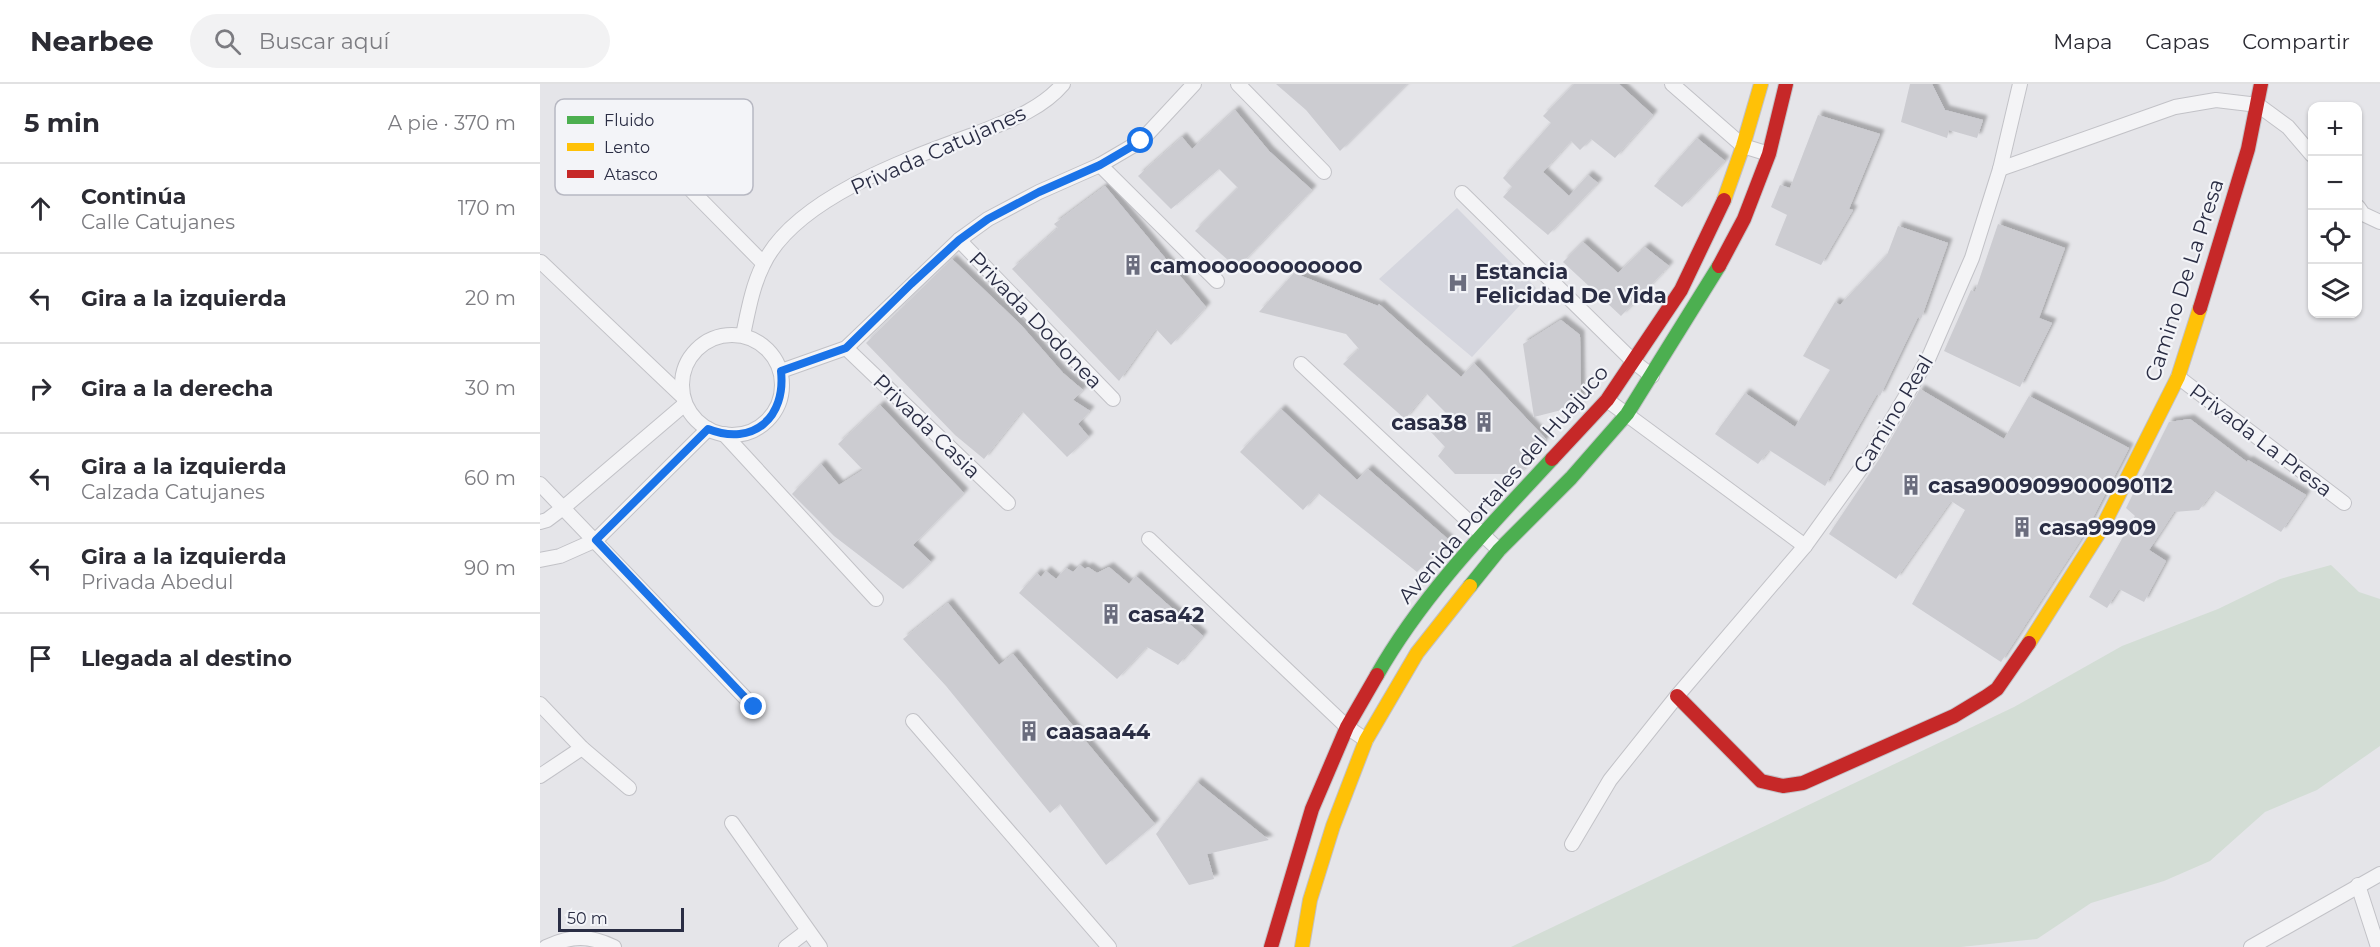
<!DOCTYPE html>
<html lang="es">
<head>
<meta charset="utf-8">
<style>
  body { margin:0; font-family:Montserrat,sans-serif; background:#f2f2f3; color:#2b2b33 }
  .controls { position:absolute; right:18px; top:18px; display:grid; overflow:hidden; border-radius:12px; box-shadow:0 2px 4px #0004 }
  .controls button { width:54px; height:54px; display:grid; place-items:center; padding:0; border:0; border-bottom:2px solid #e1e1e2; background:#fff; color:#2b2b33; font:30px sans-serif }
  .scale { position:absolute; left:18px; bottom:15px; width:126px; box-sizing:border-box; padding-left:6px; border:3px solid #2a2d44; border-top:0; font-size:16px; line-height:21px; white-space:nowrap; color:#2a2d44; -webkit-text-stroke:4px #f3f4f8; paint-order:stroke }
  .stop { position:absolute; width:18px; height:18px; margin:-14px; border:4px solid #1a73e8; border-radius:50%; background:#fff }
  .stop.end { background:#1a73e8; border-color:#fff; box-shadow:0 2px 6px #0008 }
  .list { margin:0; padding:0; list-style:none }
  h2 { display:flex; justify-content:space-between; align-items:center; height:78px; margin:0; padding:0 24px; font-size:26px }
  h2 small { font-size:20px; font-weight:400; color:#7c7c81 }
  .list li { display:grid; grid-template-columns:39px 1fr auto; gap:18px; align-items:center; box-sizing:border-box; height:90px; padding:0 24px; border-top:2px solid #e1e1e2 }
  .list b { display:block; font-size:22px; white-space:nowrap }
  .list p { margin:0; font-size:20px; white-space:nowrap; color:#7c7c81 }
  .list em { font-size:20px; font-style:normal; color:#7c7c81 }
  .icon { flex:none; width:33px; height:33px; fill:none; stroke:currentColor; stroke-width:2; stroke-linecap:round; stroke-linejoin:round }
  .map { position:relative; flex:none; width:1840px; height:863px; overflow:hidden }
  header { display:flex; align-items:center; gap:36px; box-sizing:border-box; height:84px; padding:0 30px; background:#fff; border-bottom:2px solid #e1e1e2 }
  header strong { font-size:28px }
  nav { display:flex; gap:33px; margin-inline-start:auto; font-size:21px }
  .search { width:420px; height:54px; background:#f2f2f3; display:flex; align-items:center; gap:15px; box-sizing:border-box; padding:0 21px; border-radius:33px; color:#7c7c81; font-size:22px }
  main { display:flex }
  aside { flex:1; background:#fff }
  .map>svg:first-child { display:block }
  .built { fill:#d5d6de }
  .green { fill:#d3ddd5 }
  .building { fill:#ccccd1; filter:url(#shadow) }
  .lines { fill:none; stroke-linecap:round; stroke-linejoin:round }
  .street-casing { stroke:#c2c2c7; stroke-width:16 }
  .fast-casing { stroke:#c2c2c7; stroke-width:16 }
  .slow-casing { stroke:#c2c2c7; stroke-width:16 }
  .jam-casing { stroke:#c2c2c7; stroke-width:16 }
  .street { stroke:#f4f4f6; stroke-width:14 }
  .fast { stroke:#4caf50; stroke-width:14 }
  .slow { stroke:#ffc107; stroke-width:14 }
  .jam { stroke:#c62828; stroke-width:14 }
  .route { stroke:#1a73e8; stroke-width:8 }
  .labels { text-anchor:middle; dominant-baseline:central; stroke-width:4.5; stroke-linejoin:round; paint-order:stroke }
  .street-label { font-size:21px; fill:#2a2d44; stroke:#f3f4f8 }
  .poi-label { font-size:21px; font-weight:bold; fill:#2a2d44; stroke:#f3f4f8; text-anchor:start }
  .key { fill:#f3f4f8; stroke:#b7b8c2; stroke-width:1.5 }
  .key-label { font-size:16px; fill:#2a2d44 }
</style>
</head>
<body>
<header>
<strong>Nearbee</strong>
<div class="search"><svg class="icon" aria-label="search" viewBox="0 0 24 24"><circle cx="10" cy="10" r="6"/><path d="M15 15l6 6"/></svg>Buscar aquí</div>
<nav><a>Mapa</a><a>Capas</a><a>Compartir</a></nav>
</header>
<main>
<aside>
<h2>5 min<small>A pie · 370 m</small></h2>
<ul class="list">
<li><svg class="icon" aria-label="ahead" viewBox="0 0 24 24"><path d="M12 20V5M6 11l6-6 6 6"/></svg><div><b>Continúa</b><p>Calle Catujanes</p></div><em>170 m</em></li>
<li><svg class="icon" aria-label="left" viewBox="0 0 24 24"><path d="M17 20v-9H6M10 6l-5 5 5 5"/></svg><div><b>Gira a la izquierda</b></div><em>20 m</em></li>
<li><svg class="icon" aria-label="right" viewBox="0 0 24 24"><path d="M7 20v-9h11M14 6l5 5-5 5"/></svg><div><b>Gira a la derecha</b></div><em>30 m</em></li>
<li><svg class="icon" aria-label="left" viewBox="0 0 24 24"><path d="M17 20v-9H6M10 6l-5 5 5 5"/></svg><div><b>Gira a la izquierda</b><p>Calzada Catujanes</p></div><em>60 m</em></li>
<li><svg class="icon" aria-label="left" viewBox="0 0 24 24"><path d="M17 20v-9H6M10 6l-5 5 5 5"/></svg><div><b>Gira a la izquierda</b><p>Privada Abedul</p></div><em>90 m</em></li>
<li><svg class="icon" aria-label="arrive" viewBox="0 0 24 24"><path d="M6 21V4h12l-3 4 3 4H6"/></svg><div><b>Llegada al destino</b></div></li>
</ul>
</aside>
<div class="map">
<svg width="1840" height="863" viewBox="0 0 1840 863">
  <defs>
    <filter id="shadow"><feDropShadow dx="4.5" dy="-4.5" stdDeviation="1.5" flood-color="#0004"/></filter>
  </defs>
  <rect width="100%" height="100%" fill="#e5e5e9"/>
  <polygon class="built" points="917,124 996,204 932,273 839,195"/>
  <polygon class="green" points="1791,481 1819,508 1840,515 1840,662 1777,706 1725,728 1670,777 1624,797 1551,819 1497,855 1421,863 971,863 1474,623 1582,562 1678,525 1740,495"/>
  <g class="building">
    <polygon points="736,0 867,0 800,67 766,26"/>
    <polygon points="1034,0 1079,0 1113,31 1075,74 1051,55 1040,66 1031,57 1003,88 1029,112 1048,91 1058,99 1008,151 963,113 972,103 963,94 1011,39 1003,32"/>
    <polygon points="1370,0 1392,0 1405,26 1443,36 1437,54 1409,46 1407,54 1361,38"/>
    <polygon points="695,26 729,67 772,106 697,184 655,147 698,104 679,85 631,125 598,92 642,53 652,65"/>
    <polygon points="1278,31 1340,50 1309,125 1313,126 1281,181 1235,161 1247,131 1231,123 1240,101 1250,104"/>
    <polygon points="1157,54 1185,77 1142,123 1114,102"/>
    <polygon points="565,102 666,223 631,261 616,245 579,297 472,185 518,144 514,140"/>
    <polygon points="1458,140 1525,164 1499,234 1512,239 1480,303 1404,267 1431,206 1435,208"/>
    <polygon points="1358,142 1408,159 1381,235 1378,233 1340,312 1337,310 1285,402 1229,366 1218,380 1175,350 1205,309 1255,343 1290,286 1263,272 1295,218 1300,221 1347,171"/>
    <polygon points="1043,158 1078,189 1105,163 1129,182 1081,232 1023,178"/>
    <polygon points="412,175 481,241 523,289 543,306 533,316 550,327 538,340 549,353 527,373 482,327 444,375 415,351 326,259"/>
    <polygon points="754,189 838,222 839,220 921,293 934,279 1006,355 980,390 915,390 898,372 905,363 890,347 906,329 886,309 865,335 803,280 819,265 806,250 719,228"/>
    <polygon points="1021,236 1040,251 1041,321 994,333 983,260"/>
    <polygon points="1380,305 1464,355 1489,312 1589,364 1545,449 1461,578 1372,520 1425,426 1411,417 1356,495 1289,450 1340,374"/>
    <polygon points="340,321 424,409 373,461 391,478 363,505 294,452 252,410 281,380 299,401 323,386 298,360"/>
    <polygon points="741,325 817,396 828,385 909,456 877,488 778,409 763,426 700,368"/>
    <polygon points="1650,335 1707,378 1708,376 1766,411 1741,448 1674,406 1659,426 1634,428 1609,466 1626,477 1604,518 1579,505 1567,524 1549,513 1595,432 1586,424 1629,338"/>
    <polygon points="540,481 545,485 548,483 557,489 569,483 589,500 596,492 663,552 638,581 607,563 577,595 479,509 497,489 501,493 506,487 516,495 526,484 533,488"/>
    <polygon points="408,519 459,581 473,570 615,740 566,781 520,720 510,729 406,602 363,555"/>
    <polygon points="657,698 729,756 667,770 674,795 649,801 616,750"/>
  </g>
  <g class="lines">
    <g class="street-casing">
      <g id="street">
        <polyline points="698,0 784,88"/>
        <polyline points="1132,0 1203,62 1229,70"/>
        <polyline points="560,81 677,197"/>
        <polyline points="1460,85 1635,23 1676,16 1718,21 1748,43 1772,71"/>
        <polyline points="151,106 223,179"/>
        <polyline points="922,109 1094,278 1112,292"/>
        <polyline points="1818,123 1823,130 1840,138"/>
        <polyline points="419,156 573,315"/>
        <polyline points="1,178 143,313"/>
        <circle cx="192" cy="301" r="50"/>
        <path d="M 203,251 C 208,228 212,203 223,181 C 254,115 367,75 433,51 C 465,38 500,27 523,0"/>
        <polyline points="306,264 468,419"/>
        <polyline points="761,280 959,466"/>
        <polyline points="241,287 306,264 419,156 448,135 499,108 560,81 601,57 654,0"/>
        <polyline points="1638,293 1804,419"/>
        <polyline points="1067,316 1265,462"/>
        <polyline points="184,350 336,515"/>
        <polyline points="0,400 214,623"/>
        <polyline points="0,438 7,436 23,424 145,320"/>
        <polyline points="609,455 807,643 826,656"/>
        <polyline points="0,476 20,472 56,456 168,345"/>
        <polyline points="0,620 42,664 89,704"/>
        <polyline points="373,637 569,863"/>
        <polyline points="0,692 42,664"/>
        <polyline points="192,739 280,863"/>
        <polyline points="1032,760 1070,696 1137,612 1265,462 1332,369 1389,273 1432,174 1460,85 1480,0"/>
        <polyline points="1818,801 1838,863"/>
        <path d="M 6,863 C 32,851 49,851 74,863"/>
        <polyline points="246,863 267,847"/>
        <polyline points="1711,863 1840,790"/>
      </g>
    </g>
    <g class="fast-casing">
      <g id="fast">
        <polyline points="930,502 959,466 1031,394 1087,330 1179,182"/>
        <path d="M 837,591 C 883,510 949,443 1012,375"/>
      </g>
    </g>
    <g class="slow-casing">
      <g id="slow">
        <polyline points="1184,116 1203,62 1221,0"/>
        <polyline points="1489,559 1562,444 1638,293 1660,224"/>
        <polyline points="762,863 770,816 793,742 826,656 877,569 930,502"/>
      </g>
    </g>
    <g class="jam-casing">
      <g id="jam">
        <polyline points="1179,182 1204,135 1229,70 1246,0"/>
        <polyline points="1660,224 1708,65 1721,0"/>
        <polyline points="1012,375 1067,316 1141,206 1184,116"/>
        <polyline points="1137,612 1221,697 1243,702 1263,699 1414,632 1447,612 1457,605 1489,559"/>
        <polyline points="731,863 772,725 807,643 837,591"/>
      </g>
    </g>
    <use href="#street" class="street"/>
    <use href="#fast" class="fast"/>
    <use href="#slow" class="slow"/>
    <use href="#jam" class="jam"/>
  </g>
  <g class="lines">
    <path class="route" d="M 214,623 L 56,456 L 168,345 C 214,363 246,333 241,287 L 306,264 L 371,200 L 419,156 L 448,135 L 499,108 L 560,81 L 601,57"/>
  </g>
  <defs>
    <g id="building-bare" transform="scale(1.62)"><path d="M-4-6H4V6H1V3H-1V6H-4ZM-2.5-4.3h1.7v1.8h-1.7ZM.8-4.3h1.7v1.8H.8ZM-2.5-1h1.7V.8h-1.7ZM.8-1h1.7V.8H.8Z" fill="#6b6d7e" stroke="#f3f4f8" stroke-width="2.5" paint-order="stroke"/></g>
    <g id="hospital-bare" transform="scale(1.62)"><path d="M-5-5h3v3.5h4V-5h3V5h-3V1.5h-4V5h-3Z" fill="#6b6d7e" stroke="#f3f4f8" stroke-width="2.5" paint-order="stroke"/></g>
  </defs>
  <g fill-rule="evenodd">
    <use href="#building-bare" x="593" y="181"/>
    <use href="#hospital-bare" x="918" y="199"/>
    <use href="#building-bare" x="944" y="338"/>
    <use href="#building-bare" x="1371" y="401"/>
    <use href="#building-bare" x="1482" y="443"/>
    <use href="#building-bare" x="571" y="530"/>
    <use href="#building-bare" x="489" y="647"/>
  </g>
  <g class="labels">
    <g class="street-label">
      <text transform="translate(398 66) rotate(-24)">Privada Catujanes</text>
      <text transform="translate(1644 196) rotate(-72)">Camino De La Presa</text>
      <text transform="translate(496 236) rotate(46)">Privada Dodonea</text>
      <text transform="translate(1353 330) rotate(-59)">Camino Real</text>
      <text transform="translate(387 342) rotate(44)">Privada Casia</text>
      <text transform="translate(1721 356) rotate(37)">Privada La Presa</text>
      <text transform="translate(963 400) rotate(-49)">Avenida Portales del Huajuco</text>
    </g>
    <g class="poi-label">
      <text x="610" y="181">camoooooooooooo</text>
      <text x="935" y="187">Estancia<tspan x="935" dy="24">Felicidad De Vida</tspan></text>
      <text x="927" y="338" text-anchor="end">casa38</text>
      <text x="1388" y="401">casa900909900090112</text>
      <text x="1499" y="443">casa99909</text>
      <text x="588" y="530">casa42</text>
      <text x="506" y="647">caasaa44</text>
    </g>
  </g>
  <rect x="15" y="15" width="198" height="96" rx="9" class="key"/>
  <rect x="27" y="32" width="27" height="8" fill="#4caf50"/>
  <rect x="27" y="59" width="27" height="8" fill="#ffc107"/>
  <rect x="27" y="86" width="27" height="8" fill="#c62828"/>
  <g class="key-label">
    <text x="64" y="42">Fluido</text>
    <text x="64" y="69">Lento</text>
    <text x="64" y="96">Atasco</text>
  </g>
</svg>
<div class="controls">
<button>+</button>
<button>−</button>
<button><svg class="icon" aria-label="locate" viewBox="0 0 24 24"><circle cx="12" cy="12" r="6"/><path d="M12 2v4M12 18v4M2 12h4M18 12h4"/></svg></button>
<button><svg class="icon" aria-label="layers" viewBox="0 0 24 24"><path d="M12 4l9 5-9 5-9-5zM3 14l9 5 9-5"/></svg></button>
</div>
<div class="scale">50 m</div>
<div class="stop" style="left:601px;top:57px"></div>
<div class="stop end" style="left:214px;top:623px"></div>
</div>
</main>
</body>
</html>
